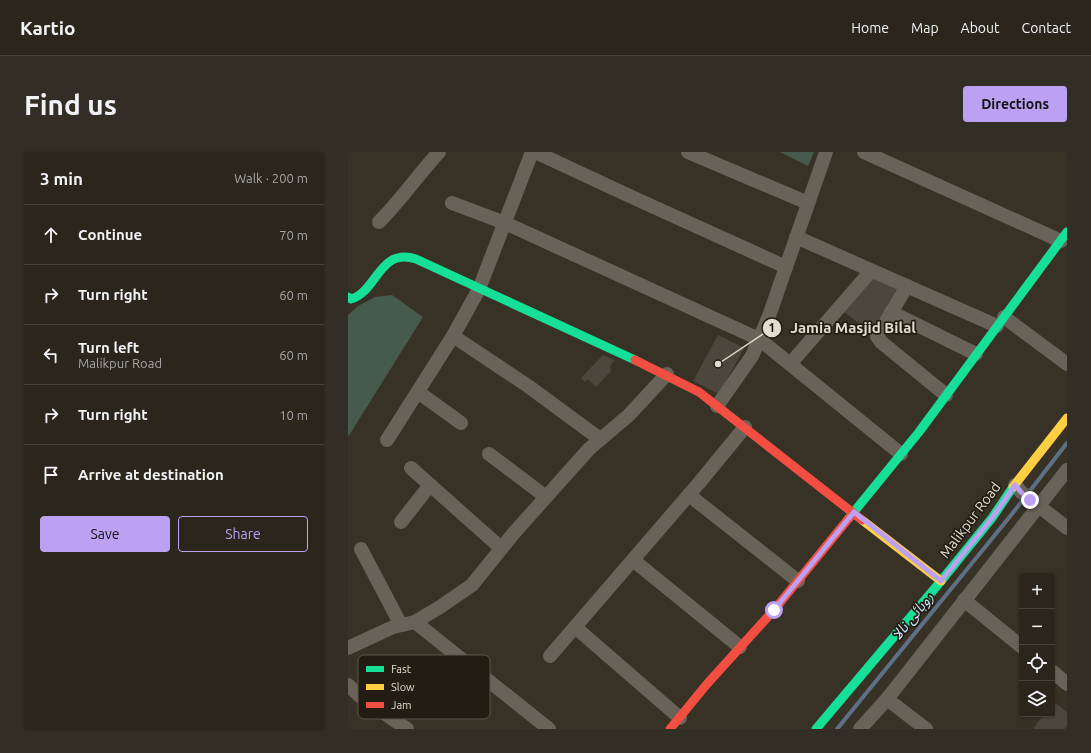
<!DOCTYPE html>
<html lang="en">
<head>
<meta charset="utf-8">
<style>
  body { margin:0; font-family:Ubuntu,"Noto Sans Arabic",sans-serif; background:#322e25; color:#f1f3f6 }
  .controls { position:absolute; right:12px; bottom:12px; display:grid; overflow:hidden; border-radius:4px; box-shadow:0 1px 3px #0004 }
  .controls button { width:36px; height:36px; display:grid; place-items:center; padding:0; border:0; border-bottom:1px solid #46433b; background:#2a261c; color:#f1f3f6; font:20px sans-serif }
  .stop { position:absolute; width:12px; height:12px; margin:-9px; border:3px solid #bca0f2; border-radius:50%; background:#fff }
  .stop.end { background:#bca0f2; border-color:#fff; box-shadow:0 1px 4px #0008 }
  .list { margin:0; padding:0; list-style:none }
  h2 { display:flex; justify-content:space-between; align-items:center; height:52px; margin:0; padding:0 16px; font-size:17px }
  h2 small { font-size:13px; font-weight:400; color:#a5a5a3 }
  .list li { display:grid; grid-template-columns:26px 1fr auto; gap:12px; align-items:center; box-sizing:border-box; height:60px; padding:0 16px; border-top:1px solid #46433b }
  .list b { display:block; font-size:15px; white-space:nowrap }
  .list p { margin:0; font-size:13px; white-space:nowrap; color:#a5a5a3 }
  .list em { font-size:13px; font-style:normal; color:#a5a5a3 }
  .actions { display:flex; gap:8px; padding:12px 16px }
  .actions a { flex:1; padding:9px 0; border:1px solid #bca0f2; border-radius:4px; text-align:center; font-size:14px; color:#bca0f2 }
  .actions .main { background:#bca0f2; color:#111 }
  .icon { flex:none; width:22px; height:22px; fill:none; stroke:currentColor; stroke-width:2; stroke-linecap:round; stroke-linejoin:round }
  .map { position:relative; flex:none; width:719px; height:577px; overflow:hidden; border-radius:4px }
  header { display:flex; align-items:center; gap:24px; box-sizing:border-box; height:56px; padding:0 20px; background:#2a261c; border-bottom:1px solid #46433b }
  header strong { font-size:19px }
  nav { display:flex; gap:22px; margin-inline-start:auto; font-size:14px }
  .intro { display:flex; align-items:center; justify-content:space-between; box-sizing:border-box; height:96px; padding:0 24px }
  h1 { margin:0; font-size:28px }
  .button { padding:10px 18px; border-radius:4px; background:#bca0f2; color:#111; font-size:14px; font-weight:700 }
  main { display:flex; gap:24px; padding:0 24px }
  aside { flex:1; background:#2a261c; border-radius:4px; box-shadow:0 1px 3px #0004 }
  .map>svg:first-child { display:block }
  .green { fill:#475b4c }
  .lines { fill:none; stroke-linecap:round; stroke-linejoin:round }
  .stream { stroke:#5d7085; stroke-width:4 }
  .building { fill:#4c463d }
  .street { stroke:#686258; stroke-width:14 }
  .fast { stroke:#16e098; stroke-width:9 }
  .slow { stroke:#ffcf43; stroke-width:9 }
  .jam { stroke:#f24e42; stroke-width:9 }
  .route { stroke:#bca0f2; stroke-width:5 }
  .labels { text-anchor:middle; dominant-baseline:central; stroke-width:3.5; stroke-linejoin:round; paint-order:stroke }
  .street-label { font-size:14px; fill:#e3dbce; stroke:#221c13 }
  .water-label { font-size:15px; font-style:italic; fill:#c6ddf8; stroke:#221c13 }
  .key { fill:#221c13; stroke:#5c554b; stroke-width:1 }
  .key-label { font-size:11px; fill:#e3dbce }
  .leader { fill:none; stroke:#e3dbce; stroke-width:1.5 }
  .callout-dot { fill:#e3dbce; stroke:#221c13; stroke-width:1.5 }
  .mark-label { font-size:12px; text-anchor:middle; font-weight:bold; fill:#111 }
  .callout-label { font-size:15px; text-anchor:middle; font-weight:bold; fill:#e3dbce; stroke:#221c13; stroke-width:3.5; stroke-linejoin:round; paint-order:stroke }
</style>
</head>
<body>
<header>
<strong>Kartio</strong>
<nav><a>Home</a><a>Map</a><a>About</a><a>Contact</a></nav>
</header>
<div class="intro"><h1>Find us</h1><a class="button">Directions</a></div>
<main>
<aside>
<h2>3 min<small>Walk · 200 m</small></h2>
<ul class="list">
<li><svg class="icon" aria-label="ahead" viewBox="0 0 24 24"><path d="M12 20V5M6 11l6-6 6 6"/></svg><div><b>Continue</b></div><em>70 m</em></li>
<li><svg class="icon" aria-label="right" viewBox="0 0 24 24"><path d="M7 20v-9h11M14 6l5 5-5 5"/></svg><div><b>Turn right</b></div><em>60 m</em></li>
<li><svg class="icon" aria-label="left" viewBox="0 0 24 24"><path d="M17 20v-9H6M10 6l-5 5 5 5"/></svg><div><b>Turn left</b><p>Malikpur Road</p></div><em>60 m</em></li>
<li><svg class="icon" aria-label="right" viewBox="0 0 24 24"><path d="M7 20v-9h11M14 6l5 5-5 5"/></svg><div><b>Turn right</b></div><em>10 m</em></li>
<li><svg class="icon" aria-label="arrive" viewBox="0 0 24 24"><path d="M6 21V4h12l-3 4 3 4H6"/></svg><div><b>Arrive at destination</b></div></li>
</ul>
<div class="actions"><a class="main">Save</a><a>Share</a></div>
</aside>
<div class="map">
<svg width="719" height="577" viewBox="0 0 719 577">
  <rect width="100%" height="100%" fill="#383226"/>
  <g class="green">
    <polygon points="432,0 466,0 460,14"/>
    <polygon points="44,143 75,165 0,285 0,163 10,154 27,145"/>
  </g>
  <g class="lines">
    <polyline class="stream" points="489,577 664,362 719,291"/>
  </g>
  <g class="building">
    <polygon points="524,126 549,137 523,180 496,160"/>
    <polygon points="370,183 396,196 371,242 345,229"/>
    <polygon points="255,203 267,208 262,214 263,219 248,235 240,227 237,230 233,226"/>
    <polygon points="706,550 719,560 719,574 717,577 685,577 696,562 704,562 704,552"/>
  </g>
  <g class="lines">
    <g class="street">
      <polyline points="187,0 286,46 438,115"/>
      <polyline points="340,0 460,51"/>
      <polyline points="516,0 713,89"/>
      <polyline points="104,51 157,71 411,187 553,302"/>
      <path d="M 31,70 C 53,48 70,23 91,0"/>
      <polyline points="448,85 649,174"/>
      <polyline points="559,134 529,184 533,190 598,243"/>
      <polyline points="543,160 628,202"/>
      <polyline points="656,165 719,212"/>
      <polyline points="105,184 180,234 252,287"/>
      <polyline points="442,212 523,119"/>
      <polyline points="70,240 113,271"/>
      <polyline points="369,254 404,204 421,164 478,0"/>
      <polyline points="39,288 105,184 131,137 184,0"/>
      <polyline points="141,302 198,345"/>
      <polyline points="63,316 153,396"/>
      <polyline points="667,333 673,340 719,376"/>
      <polyline points="341,343 450,429"/>
      <polyline points="53,370 82,333"/>
      <polyline points="13,397 53,473"/>
      <polyline points="285,408 392,495"/>
      <polyline points="616,448 674,495"/>
      <polyline points="67,470 201,577"/>
      <polyline points="227,475 332,566"/>
      <polyline points="0,496 45,475 67,470 92,455 124,433 165,382 241,297 281,263 319,222"/>
      <polyline points="202,504 351,331 397,275"/>
      <polyline points="704,519 719,532"/>
      <polyline points="0,533 12,544 59,577"/>
      <polyline points="539,547 578,577"/>
      <polyline points="512,577 539,547 719,318"/>
    </g>
    <g class="fast">
      <path d="M 0,145 L 3,147 C 29,140 31,95 68,107 L 287,208"/>
      <polyline points="501,366 571,280 719,80"/>
      <polyline points="468,577 593,429 644,366 665,335"/>
    </g>
    <g class="slow">
      <polyline points="665,335 719,266"/>
      <polyline points="514,368 593,429"/>
    </g>
    <g class="jam">
      <polyline points="287,208 351,240 514,368"/>
      <polyline points="322,577 359,532 426,458 501,366"/>
    </g>
  </g>
  <g class="lines">
    <polyline class="route" points="426,458 506,360 593,429 644,366 667,333 673,340 682,348"/>
  </g>
  <g class="labels">
    <g class="street-label">
      <text transform="translate(622 368) rotate(-53)">Malikpur Road</text>
    </g>
    <g class="water-label">
      <text transform="translate(564 464) rotate(-51)">روہائی نالا</text>
    </g>
  </g>
  <rect x="10" y="503" width="132" height="64" rx="6" class="key"/>
  <rect x="18" y="514" width="18" height="6" fill="#16e098"/>
  <rect x="18" y="532" width="18" height="6" fill="#ffcf43"/>
  <rect x="18" y="550" width="18" height="6" fill="#f24e42"/>
  <g class="key-label">
    <text x="43" y="521">Fast</text>
    <text x="43" y="539">Slow</text>
    <text x="43" y="557">Jam</text>
  </g>
  <path class="leader" d="M370 212L424 176"/>
  <g class="callout-dot">
    <circle cx="370" cy="212" r="4"/>
    <circle cx="424" cy="176" r="10"/>
  </g>
  <g class="mark-label">
    <text x="424" y="180">1</text>
  </g>
  <g class="callout-label">
    <text x="505" y="181">Jamia Masjid Bilal</text>
  </g>
</svg>
<div class="controls">
<button>+</button>
<button>−</button>
<button><svg class="icon" aria-label="locate" viewBox="0 0 24 24"><circle cx="12" cy="12" r="6"/><path d="M12 2v4M12 18v4M2 12h4M18 12h4"/></svg></button>
<button><svg class="icon" aria-label="layers" viewBox="0 0 24 24"><path d="M12 4l9 5-9 5-9-5zM3 14l9 5 9-5"/></svg></button>
</div>
<div class="stop" style="left:426px;top:458px"></div>
<div class="stop end" style="left:682px;top:348px"></div>
</div>
</main>
</body>
</html>
